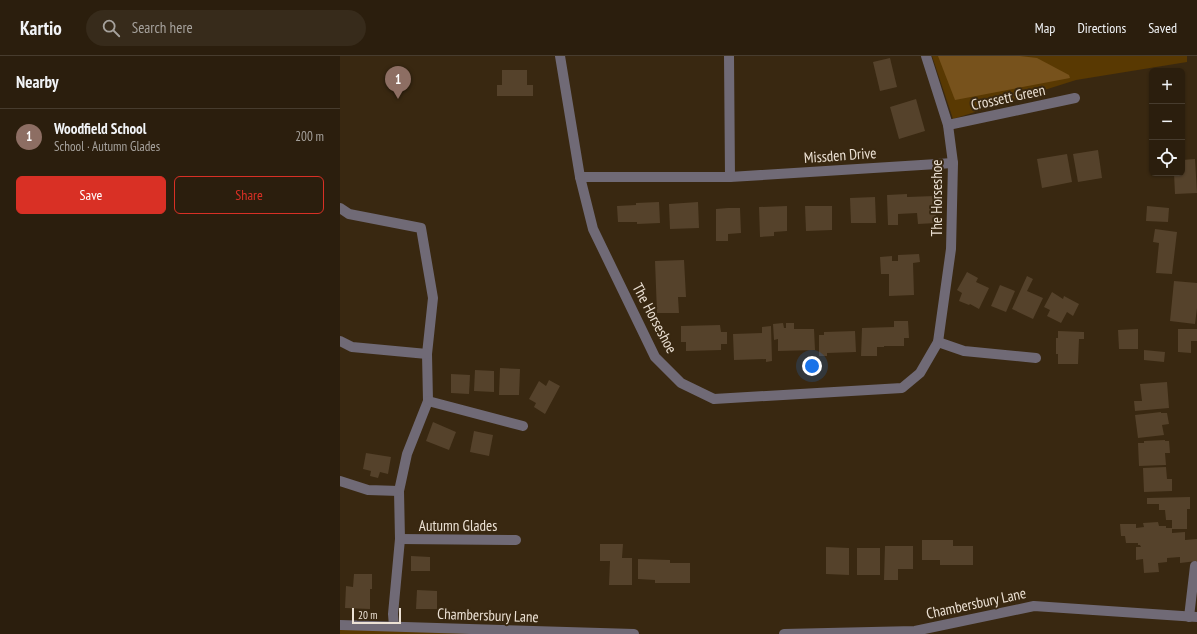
<!DOCTYPE html>
<html lang="en">
<head>
<meta charset="utf-8">
<style>
  body { margin:0; font-family:"PT Sans Narrow",sans-serif; background:#372b1b; color:#f1f3f6 }
  .controls { position:absolute; right:12px; top:12px; display:grid; overflow:hidden; border-radius:6px; box-shadow:0 1px 3px #0004 }
  .controls button { width:36px; height:36px; display:grid; place-items:center; padding:0; border:0; border-bottom:1px solid #473c2e; background:#2b1e0d; color:#f1f3f6; font:20px sans-serif }
  .scale { position:absolute; left:12px; bottom:10px; width:49px; box-sizing:border-box; padding-left:4px; border:2px solid #ece1d4; border-top:0; font-size:11px; line-height:14px; white-space:nowrap; color:#ece1d4; -webkit-text-stroke:3px #392811; paint-order:stroke }
  .you { position:absolute; left:472px; top:310px; width:14px; height:14px; margin:-10px; border:3px solid #fff; border-radius:50%; background:#1a73e8; box-shadow:0 0 0 6px #1a73e833 }
  .badge { display:grid; place-items:center; width:26px; height:26px; border-radius:50%; background:#d93025; color:#fff; font-size:13px; font-weight:700 }
  .pin { position:absolute; translate:-50% -33px; filter:drop-shadow(0 1px 2px #0008) }
  .pin::after { content:''; position:absolute; top:21px; width:14px; height:12px; background:inherit; clip-path:polygon(0 0,100% 0,50% 100%) }
  .list { margin:0; padding:0; list-style:none }
  h2 { display:flex; justify-content:space-between; align-items:center; height:52px; margin:0; padding:0 16px; font-size:17px }
  h2 small { font-size:13px; font-weight:400; color:#a6a29d }
  .list li { display:grid; grid-template-columns:26px 1fr auto; gap:12px; align-items:center; box-sizing:border-box; height:56px; padding:0 16px; border-top:1px solid #473c2e }
  .list b { display:block; font-size:15px; white-space:nowrap }
  .list p { margin:0; font-size:13px; white-space:nowrap; color:#a6a29d }
  .list em { font-size:13px; font-style:normal; color:#a6a29d }
  .actions { display:flex; gap:8px; padding:12px 16px }
  .actions a { flex:1; padding:9px 0; border:1px solid #d93025; border-radius:6px; text-align:center; font-size:14px; color:#d93025 }
  .actions .main { background:#d93025; color:#fff }
  .icon { flex:none; width:22px; height:22px; fill:none; stroke:currentColor; stroke-width:2; stroke-linecap:round; stroke-linejoin:round }
  .map { position:relative; flex:none; width:857px; height:578px; overflow:hidden }
  header { display:flex; align-items:center; gap:24px; box-sizing:border-box; height:56px; padding:0 20px; background:#2b1e0d; border-bottom:1px solid #473c2e }
  header strong { font-size:19px }
  nav { display:flex; gap:22px; margin-inline-start:auto; font-size:14px }
  .search { width:280px; height:36px; background:#372b1b; display:flex; align-items:center; gap:10px; box-sizing:border-box; padding:0 14px; border-radius:22px; color:#a6a29d; font-size:15px }
  main { display:flex }
  aside { flex:1; background:#2b1e0d }
  .map>svg:first-child { display:block }
  .green { fill:#593902 }
  .forest { fill:#77521c }
  .building { fill:#55422b }
  .lines { fill:none; stroke-linecap:round; stroke-linejoin:round }
  .minor { stroke:#706a76; stroke-width:10 }
  .labels { text-anchor:middle; dominant-baseline:central; stroke-width:4; stroke-linejoin:round; paint-order:stroke }
  .street-label { font-size:15px; fill:#ece1d4; stroke:#392811 }
</style>
</head>
<body>
<header>
<strong>Kartio</strong>
<div class="search"><svg class="icon" aria-label="search" viewBox="0 0 24 24"><circle cx="10" cy="10" r="6"/><path d="M15 15l6 6"/></svg>Search here</div>
<nav><a>Map</a><a>Directions</a><a>Saved</a></nav>
</header>
<main>
<aside>
<h2>Nearby<small></small></h2>
<ul class="list">
<li><span class="badge" style="background:#8d6e63">1</span><div><b>Woodfield School</b><p>School · Autumn Glades</p></div><em>200 m</em></li>
</ul>
<div class="actions"><a class="main">Save</a><a>Share</a></div>
</aside>
<div class="map">
<svg width="857" height="578" viewBox="0 0 857 578">
  <rect width="100%" height="100%" fill="#392811"/>
  <g class="green">
    <polygon points="592,0 847,0 847,6 736,24 613,63"/>
    <polygon points="0,570 141,578 0,578"/>
  </g>
  <polygon class="forest" points="598,0 680,0 697,2 729,19 730,22 615,44"/>
  <g class="building">
    <polygon points="550,2 557,31 540,35 533,6"/>
    <polygon points="162,14 187,14 187,29 193,29 193,40 157,40 157,29 162,29"/>
    <polygon points="576,43 585,75 559,83 550,51"/>
    <polygon points="758,94 762,122 738,126 733,98"/>
    <polygon points="727,98 732,126 702,132 697,103"/>
    <polygon points="855,103 857,137 835,138 834,117 842,117 842,104"/>
    <polygon points="567,138 567,141 595,140 596,167 578,168 577,157 558,158 558,169 548,169 547,139"/>
    <polygon points="535,141 536,167 511,167 510,142"/>
    <polygon points="319,146 320,167 297,168 297,166 278,166 277,150 296,149 296,147"/>
    <polygon points="358,146 359,172 330,173 329,148"/>
    <polygon points="447,150 447,175 434,176 434,180 420,181 419,151"/>
    <polygon points="465,150 492,150 492,174 466,175"/>
    <polygon points="807,150 829,152 828,166 806,165"/>
    <polygon points="388,152 400,152 401,177 388,178 388,185 376,185 376,153"/>
    <polygon points="815,173 837,176 832,218 816,217 819,187 813,186"/>
    <polygon points="579,198 580,206 573,207 574,239 549,240 549,218 541,218 540,201 552,200 552,205 558,205 558,199"/>
    <polygon points="344,204 346,241 338,241 339,257 317,257 315,205"/>
    <polygon points="627,216 638,222 636,226 649,232 639,253 630,248 629,249 619,245 622,237 617,234"/>
    <polygon points="687,220 693,223 687,235 703,242 693,263 672,253"/>
    <polygon points="834,225 857,227 857,252 855,268 830,265"/>
    <polygon points="660,229 675,235 666,256 651,250"/>
    <polygon points="712,236 723,243 724,240 739,248 733,260 727,256 721,267 707,260 710,254 704,251"/>
    <polygon points="554,265 568,265 569,282 564,282 564,290 544,290 544,291 537,291 537,300 521,300 522,272 554,271"/>
    <polygon points="443,267 444,272 446,272 446,267 454,267 454,273 474,273 475,294 438,295 438,283 434,284 433,268"/>
    <polygon points="380,269 381,276 387,276 387,288 381,288 381,294 346,295 346,286 341,286 341,270"/>
    <polygon points="431,270 432,305 426,306 426,303 394,304 393,278 422,277 422,271"/>
    <polygon points="798,273 798,293 779,293 778,274"/>
    <polygon points="838,273 857,273 857,285 851,285 851,297 838,296"/>
    <polygon points="515,275 516,296 487,297 487,300 479,300 479,279 484,279 484,276"/>
    <polygon points="718,275 744,276 744,283 739,283 738,308 718,308 718,298 716,298 716,282 718,282"/>
    <polygon points="804,294 825,296 824,306 804,304"/>
    <polygon points="160,312 180,313 179,339 159,339"/>
    <polygon points="135,314 154,315 154,336 134,335"/>
    <polygon points="111,318 130,319 129,338 111,337"/>
    <polygon points="209,324 220,330 205,358 194,351 196,347 189,343 199,325 206,330"/>
    <polygon points="827,326 829,352 795,355 794,345 802,345 800,328"/>
    <polygon points="821,356 821,357 827,357 829,368 822,369 824,379 798,382 795,359"/>
    <polygon points="93,366 116,376 109,394 86,385"/>
    <polygon points="134,375 153,379 149,400 130,396"/>
    <polygon points="825,384 825,385 829,385 830,397 825,397 826,409 799,410 798,387 804,387 804,385"/>
    <polygon points="26,397 51,401 48,418 40,416 38,422 30,420 31,415 23,413"/>
    <polygon points="826,411 827,423 832,423 832,435 804,436 803,412"/>
    <polygon points="850,441 850,453 847,453 847,473 832,473 832,464 826,464 825,454 819,454 819,448 807,448 807,442"/>
    <polygon points="818,466 819,470 826,470 826,472 832,472 832,477 845,476 845,484 857,483 857,505 840,507 840,501 827,502 827,506 818,507 819,516 804,517 803,503 796,504 796,491 801,491 800,489 798,489 798,487 786,487 785,480 781,480 780,468 796,468 796,472 804,471 803,467"/>
    <polygon points="582,484 613,484 613,490 633,490 633,509 600,509 600,504 582,504"/>
    <polygon points="260,488 283,488 282,502 292,502 292,529 269,529 270,505 260,505"/>
    <polygon points="545,490 573,490 573,513 558,513 558,524 544,524"/>
    <polygon points="486,491 509,492 509,519 486,518"/>
    <rect x="517" y="492" width="23" height="27"/>
    <polygon points="71,500 90,501 90,515 71,515"/>
    <polygon points="298,503 330,504 330,507 350,507 350,527 315,527 315,524 298,523"/>
    <polygon points="14,518 32,518 32,533 30,533 30,553 5,552 6,530 13,531"/>
    <polygon points="77,534 97,535 97,553 76,553"/>
  </g>
  <g class="lines">
    <g class="minor">
      <polyline points="220,0 240,121 253,173 315,301 341,327 374,343 562,332 580,317 598,286 611,193 613,107 608,69 586,0"/>
      <polyline points="389,0 390,121"/>
      <polyline points="608,69 735,42"/>
      <polyline points="240,121 390,121 613,107"/>
      <polyline points="0,152 9,158 81,172 93,242 87,298 88,345 67,398 59,435 60,483 53,558 54,570"/>
      <polyline points="0,285 12,291 87,298"/>
      <polyline points="598,286 624,295 696,302"/>
      <polyline points="88,345 183,370"/>
      <polyline points="0,425 28,434 59,435"/>
      <polyline points="60,483 176,484"/>
      <polyline points="849,561 855,510"/>
      <polyline points="0,569 294,578"/>
      <polyline points="444,578 575,575 694,550 857,561"/>
    </g>
  </g>
  <g class="labels">
    <g class="street-label">
      <text transform="translate(668 41) rotate(-12)">Crossett Green</text>
      <text transform="translate(500 99) rotate(-4)">Missden Drive</text>
      <text transform="translate(596 142) rotate(-90)">The Horseshoe</text>
      <text transform="translate(315 262) rotate(62)">The Horseshoe</text>
      <text x="118" y="469">Autumn Glades</text>
      <text transform="translate(636 547) rotate(-12)">Chambersbury Lane</text>
      <text transform="translate(148 559) rotate(2)">Chambersbury Lane</text>
    </g>
  </g>
</svg>
<div class="controls">
<button>+</button>
<button>−</button>
<button><svg class="icon" aria-label="locate" viewBox="0 0 24 24"><circle cx="12" cy="12" r="6"/><path d="M12 2v4M12 18v4M2 12h4M18 12h4"/></svg></button>
</div>
<div class="scale">20 m</div>
<div class="you"></div>
<div class="pin badge" style="left:58px;top:43px;background:#8d6e63">1</div>
</div>
</main>
</body>
</html>
